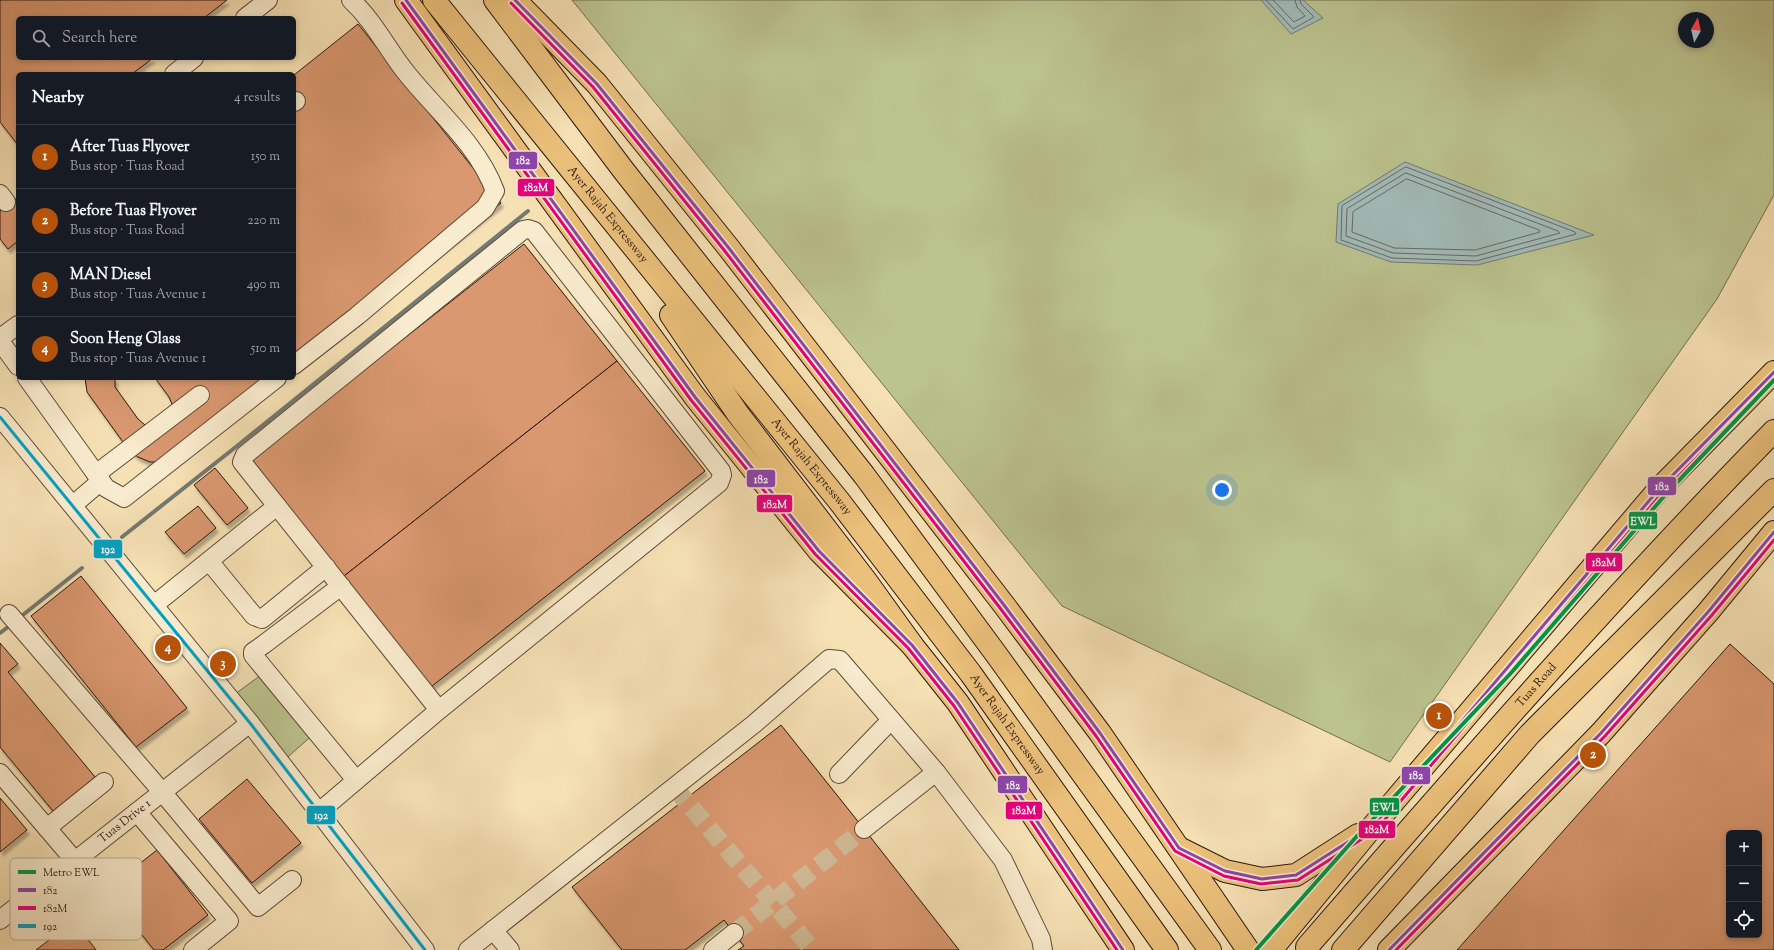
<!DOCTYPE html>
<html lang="en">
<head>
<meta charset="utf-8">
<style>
  body { margin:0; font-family:"Sorts Mill Goudy",serif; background:#242831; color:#f1f3f6 }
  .controls { position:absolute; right:12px; bottom:12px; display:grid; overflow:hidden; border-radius:6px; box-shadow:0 2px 6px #0003 }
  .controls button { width:36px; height:36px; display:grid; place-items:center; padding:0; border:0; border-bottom:1px solid #363941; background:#171b24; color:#f1f3f6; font:20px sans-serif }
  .compass { position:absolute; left:1678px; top:12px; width:36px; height:36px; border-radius:50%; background:#171b24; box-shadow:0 2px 6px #0003; rotate:8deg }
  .you { position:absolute; left:1222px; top:490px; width:14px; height:14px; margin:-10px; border:3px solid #fff; border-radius:50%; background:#1a73e8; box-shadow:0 0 0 6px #1a73e833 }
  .badge { display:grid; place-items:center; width:26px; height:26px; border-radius:50%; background:#b45309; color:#fff; font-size:13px; font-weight:700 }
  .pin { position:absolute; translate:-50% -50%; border:2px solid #fff; box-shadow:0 1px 4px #0006 }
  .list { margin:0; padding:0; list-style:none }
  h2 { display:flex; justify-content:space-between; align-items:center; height:52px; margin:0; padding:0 16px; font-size:17px }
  h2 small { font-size:13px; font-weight:400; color:#9ea1a6 }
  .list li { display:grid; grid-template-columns:26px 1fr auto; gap:12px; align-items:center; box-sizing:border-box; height:64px; padding:0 16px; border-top:1px solid #363941 }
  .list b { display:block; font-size:15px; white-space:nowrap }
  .list p { margin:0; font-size:13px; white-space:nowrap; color:#9ea1a6 }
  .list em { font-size:13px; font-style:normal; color:#9ea1a6 }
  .icon { flex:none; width:22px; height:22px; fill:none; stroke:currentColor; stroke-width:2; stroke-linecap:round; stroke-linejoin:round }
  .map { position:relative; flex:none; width:1774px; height:950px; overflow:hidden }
  .search { position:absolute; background:#171b24; box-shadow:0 2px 6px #0003; left:16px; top:16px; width:280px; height:44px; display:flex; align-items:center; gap:10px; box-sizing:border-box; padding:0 14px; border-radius:6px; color:#9ea1a6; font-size:15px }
  .panel { position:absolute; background:#171b24; box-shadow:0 2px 6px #0003; left:16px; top:72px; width:280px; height:308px; border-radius:6px }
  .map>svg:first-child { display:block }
  .green { fill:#bbc38e; stroke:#746c4e; fill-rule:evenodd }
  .water { fill:#a1bbb8; stroke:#737974 }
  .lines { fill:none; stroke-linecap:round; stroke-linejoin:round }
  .shore { stroke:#676863; stroke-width:1 }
  .stream { stroke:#737974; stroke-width:4 }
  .building { fill:#da986f; stroke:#2d160e; fill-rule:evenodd; filter:url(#shadow) }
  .minor-tunnel { stroke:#ceb893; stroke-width:18; stroke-dasharray:18 9; stroke-linecap:butt }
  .minor-casing { stroke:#5f4938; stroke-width:20 }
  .major-casing { stroke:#2d160e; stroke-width:24 }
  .highway-casing { stroke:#2d160e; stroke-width:24 }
  .minor { stroke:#f9ecce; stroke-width:18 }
  .major { stroke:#ebc07a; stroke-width:22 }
  .highway { stroke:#ebc07a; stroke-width:22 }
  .bus-1-casing { stroke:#f9ecce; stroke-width:6 }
  .bus-2-casing { stroke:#f9ecce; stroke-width:6 }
  .bus-3-casing { stroke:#f9ecce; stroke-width:6 }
  .bus-1 { stroke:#8e44ad; stroke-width:3 }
  .bus-2 { stroke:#e5007d; stroke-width:3 }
  .bus-3 { stroke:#02a2c4; stroke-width:3 }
  .metro-1-casing { stroke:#f9ecce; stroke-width:7 }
  .metro-1 { stroke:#009645; stroke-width:4 }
  .labels { text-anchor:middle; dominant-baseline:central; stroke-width:3; stroke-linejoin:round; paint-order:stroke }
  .street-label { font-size:12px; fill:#2d160e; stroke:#f9ecce }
  .key { fill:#f9ecce; stroke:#bcac94; stroke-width:1 }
  .key-label { font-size:11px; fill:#2d160e }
  .line-badge { stroke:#f9ecce; stroke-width:1.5 }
  .badge-label { font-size:11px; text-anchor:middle; font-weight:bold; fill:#fff }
</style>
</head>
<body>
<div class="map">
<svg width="1774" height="950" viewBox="0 0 1774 950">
  <defs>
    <filter id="shadow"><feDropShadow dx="2.5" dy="4.5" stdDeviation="1" flood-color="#0004"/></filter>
  </defs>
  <rect width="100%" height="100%" fill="#f6e1b4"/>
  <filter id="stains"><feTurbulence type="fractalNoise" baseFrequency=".005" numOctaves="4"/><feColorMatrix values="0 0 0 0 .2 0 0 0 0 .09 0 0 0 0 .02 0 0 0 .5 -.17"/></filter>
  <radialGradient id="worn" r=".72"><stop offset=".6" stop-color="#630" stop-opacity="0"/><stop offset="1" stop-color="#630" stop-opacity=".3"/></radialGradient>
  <g class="green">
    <path d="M 572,0 L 1774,0 L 1774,195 L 1717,299 L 1390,762 L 1062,606 ZM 1684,18 L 1708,18 L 1708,42 L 1684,42 Z"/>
    <polygon points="265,672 315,733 282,762 231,697"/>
  </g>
  <g class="water">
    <polygon points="1261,0 1303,0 1323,18 1291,34"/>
    <polygon points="1405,162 1594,235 1477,265 1391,262 1336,242 1338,204"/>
  </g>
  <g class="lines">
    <g class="shore">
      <polyline points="1266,0 1293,29 1314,17 1301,4 1300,0"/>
      <polyline points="1273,0 1294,22 1305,16 1297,7 1295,0"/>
      <polygon points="1406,167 1575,232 1576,234 1476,261 1392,258 1341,240 1342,206"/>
      <polygon points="1406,173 1558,231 1560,233 1476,256 1393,253 1346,236 1347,209"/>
      <polygon points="1407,179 1539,230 1540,232 1475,250 1394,248 1352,232 1353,212"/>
    </g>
    <g class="stream">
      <polyline points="122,537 237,446 528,211"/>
      <polyline points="19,618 82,568"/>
      <polyline points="0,633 12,624"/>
    </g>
  </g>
  <g class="building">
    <polygon points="0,0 227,0 204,18 18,18 18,58 153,58 132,74 18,74 18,145 0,122"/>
    <polygon points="358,24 501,203 294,366 294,75"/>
    <polygon points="18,197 18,241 8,249 0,239 0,211"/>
    <polygon points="524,244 617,361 339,580 246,463"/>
    <polygon points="617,361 705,471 427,690 339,580"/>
    <polygon points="85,378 115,378 115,387 138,419 145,425 153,427 172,413 172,404 169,397 155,378 279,378 164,462 150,462 138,457 128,449 87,392"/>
    <polygon points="215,468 248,508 227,525 194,485"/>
    <polygon points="198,506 216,528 184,554 165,532"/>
    <polygon points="81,576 187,708 136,747 31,616"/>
    <polygon points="0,643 18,664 8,672 95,777 53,811 0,747"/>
    <path d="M 1730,644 L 1774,684 L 1774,950 L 1457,950 ZM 1729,833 L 1759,833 L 1759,935 L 1729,935 Z"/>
    <polygon points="781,725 864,829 959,950 738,950 744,946 724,920 685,950 622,950 572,887"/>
    <polygon points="247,779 301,843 252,883 199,819"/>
    <polygon points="0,798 27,830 0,852"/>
    <polygon points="157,850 208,915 163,950 154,950 106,890"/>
    <polygon points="74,921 96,950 36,950"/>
  </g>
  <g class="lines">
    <g class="minor-tunnel">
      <polyline points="674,787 813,950"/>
      <polyline points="734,933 864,829"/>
    </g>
    <g class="minor-casing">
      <g id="minor">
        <polyline points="245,18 268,0"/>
        <polyline points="174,74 194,58"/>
        <polyline points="294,102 296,101"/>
        <polyline points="0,194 6,202"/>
        <polyline points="0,338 18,325"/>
        <polyline points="0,341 18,366"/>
        <path d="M 294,365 L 357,316 L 485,208 L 495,191 C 478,145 438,112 408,75 C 388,51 375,22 351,0"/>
        <polyline points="27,378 106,488 124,498 277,378"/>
        <polyline points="0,417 250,723 425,950"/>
        <polyline points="96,474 200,395"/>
        <polyline points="73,505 101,481"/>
        <polyline points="209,561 254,616 262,619 326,567"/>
        <polyline points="341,586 263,645 253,652 253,655 356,780"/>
        <polyline points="154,605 277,506"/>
        <polyline points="9,614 163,793 258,907 292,880"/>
        <polyline points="0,773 75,861"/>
        <polyline points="839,774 891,720"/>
        <polyline points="137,812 229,921 193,950"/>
        <polyline points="319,812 439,710 719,483 722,475 721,471 534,231 528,229 523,230 245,455 242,462 439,710"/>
        <polyline points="47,828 104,782"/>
        <polyline points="864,829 936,772"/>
        <path id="s1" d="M 0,920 L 250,723"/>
        <polyline points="493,930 510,950"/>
        <polyline points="468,950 754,724 829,659 840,660 936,772 1003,860 1041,939 1043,950"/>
        <polyline points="713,950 734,933"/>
      </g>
    </g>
    <g class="major-casing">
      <g id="major">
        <polyline points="406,0 695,397 819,551 912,645 958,703 1123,950"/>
        <path id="s2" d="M 1307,947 C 1459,772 1611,597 1774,431"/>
        <polyline points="1343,950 1530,734 1774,490"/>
      </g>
    </g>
    <g class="highway-casing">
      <g id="highway">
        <path id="s3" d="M 434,0 L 839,501 L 971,674 L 1167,950"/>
        <polyline points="495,0 624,171 864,475 996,654 1210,950"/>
        <polyline points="515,0 597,84 728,247 1004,605 1100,733 1248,950"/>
        <polyline points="671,315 738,414 866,581 912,645"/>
        <polyline points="1181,849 1225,871 1262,879 1296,875 1358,835"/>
        <polyline points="1271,950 1373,826 1659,489 1774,372"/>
        <polyline points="1389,950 1601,733 1708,612 1774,532"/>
      </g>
    </g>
    <use href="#minor" class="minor"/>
    <use href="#major" class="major"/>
    <use href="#highway" class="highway"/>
    <g class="bus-1-casing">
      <g id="bus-1">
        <polyline points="406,0 695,397 819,551 912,645 958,703 1123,950"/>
        <polyline points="515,0 597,84 728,247 1004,605 1100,733 1179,848 1225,871 1262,879 1296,875 1373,826 1659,489 1774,372"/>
        <polyline points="1389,950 1601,733 1708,612 1774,532"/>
      </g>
    </g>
    <g class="bus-2-casing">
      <g id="bus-2">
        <polyline points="402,3 691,400 815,554 908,648 954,706 1117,950"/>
        <polyline points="511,3 593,87 724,250 1000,608 1096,736 1175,851 1224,876 1261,884 1298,880 1376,830 1663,492 1774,379"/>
        <polyline points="1396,950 1605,736 1712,615 1774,540"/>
      </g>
    </g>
    <g class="bus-3-casing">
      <polyline id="bus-3" points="0,417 250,723 425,950"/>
    </g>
    <use href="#bus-1" class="bus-1"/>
    <use href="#bus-2" class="bus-2"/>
    <use href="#bus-3" class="bus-3"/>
    <g class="metro-1-casing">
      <polyline id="metro-1" points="1256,950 1357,836 1511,673 1666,494 1774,380"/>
    </g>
    <use href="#metro-1" class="metro-1"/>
  </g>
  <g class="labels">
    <g class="street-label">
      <text stroke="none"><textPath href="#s3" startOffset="276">Ayer Rajah Expressway</textPath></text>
      <text stroke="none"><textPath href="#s3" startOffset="600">Ayer Rajah Expressway</textPath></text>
      <text stroke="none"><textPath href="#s2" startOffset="348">Tuas Road</textPath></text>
      <text stroke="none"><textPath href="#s3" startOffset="924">Ayer Rajah Expressway</textPath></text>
      <text stroke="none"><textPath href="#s1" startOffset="159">Tuas Drive 1</textPath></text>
    </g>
  </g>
  <rect x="10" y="858" width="132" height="82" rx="6" class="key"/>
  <rect x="18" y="870" width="18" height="4" fill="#009645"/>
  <rect x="18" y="888" width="18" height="4" fill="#8e44ad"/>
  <rect x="18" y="906" width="18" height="4" fill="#e5007d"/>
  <rect x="18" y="924" width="18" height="4" fill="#02a2c4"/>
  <g class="key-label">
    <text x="43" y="876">Metro EWL</text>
    <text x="43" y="894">182</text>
    <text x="43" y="912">182M</text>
    <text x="43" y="930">192</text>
  </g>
  <g class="line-badge">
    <rect x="508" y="151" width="30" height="19" rx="4" fill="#8e44ad"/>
    <rect x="517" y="178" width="38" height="19" rx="4" fill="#e5007d"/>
    <rect x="746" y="469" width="30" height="19" rx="4" fill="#8e44ad"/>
    <rect x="1647" y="476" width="30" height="20" rx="4" fill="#8e44ad"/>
    <rect x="756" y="494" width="37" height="19" rx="4" fill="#e5007d"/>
    <rect x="1628" y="511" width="30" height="19" rx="4" fill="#009645"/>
    <rect x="93" y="539" width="30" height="20" rx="4" fill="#02a2c4"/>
    <rect x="1585" y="552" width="38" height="20" rx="4" fill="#e5007d"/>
    <rect x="1401" y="766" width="30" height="19" rx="4" fill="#8e44ad"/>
    <rect x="997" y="775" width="31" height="19" rx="4" fill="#8e44ad"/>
    <rect x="1369" y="797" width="31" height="19" rx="4" fill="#009645"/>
    <rect x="1005" y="801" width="38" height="19" rx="4" fill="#e5007d"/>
    <rect x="306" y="805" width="30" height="20" rx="4" fill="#02a2c4"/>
    <rect x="1358" y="820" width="38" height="19" rx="4" fill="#e5007d"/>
  </g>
  <g class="badge-label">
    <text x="523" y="164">182</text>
    <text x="536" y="191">182M</text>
    <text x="761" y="483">182</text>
    <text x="1662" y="490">182</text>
    <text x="775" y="508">182M</text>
    <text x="1643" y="525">EWL</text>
    <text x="108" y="553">192</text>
    <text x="1604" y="566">182M</text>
    <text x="1416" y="779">182</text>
    <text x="1013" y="789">182</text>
    <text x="1385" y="811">EWL</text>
    <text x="1024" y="814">182M</text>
    <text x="321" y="819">192</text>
    <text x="1377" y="833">182M</text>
  </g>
  <rect width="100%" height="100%" filter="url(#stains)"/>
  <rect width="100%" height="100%" fill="url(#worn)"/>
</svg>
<div class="controls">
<button>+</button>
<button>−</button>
<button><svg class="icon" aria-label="locate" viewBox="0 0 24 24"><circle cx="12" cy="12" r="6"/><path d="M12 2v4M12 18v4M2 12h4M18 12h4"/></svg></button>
</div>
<svg class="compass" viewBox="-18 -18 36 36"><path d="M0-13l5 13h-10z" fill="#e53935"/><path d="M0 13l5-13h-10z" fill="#9ea1a6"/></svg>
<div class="you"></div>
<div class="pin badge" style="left:1439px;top:716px">1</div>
<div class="pin badge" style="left:1593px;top:755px">2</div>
<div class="pin badge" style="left:223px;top:664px">3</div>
<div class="pin badge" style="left:168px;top:648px">4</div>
<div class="search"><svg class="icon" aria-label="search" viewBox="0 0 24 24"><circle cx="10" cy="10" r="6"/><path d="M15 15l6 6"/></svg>Search here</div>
<section class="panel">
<h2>Nearby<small>4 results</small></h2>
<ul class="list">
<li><span class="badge">1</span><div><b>After Tuas Flyover</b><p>Bus stop · Tuas Road</p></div><em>150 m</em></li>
<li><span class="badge">2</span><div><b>Before Tuas Flyover</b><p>Bus stop · Tuas Road</p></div><em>220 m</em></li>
<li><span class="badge">3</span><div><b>MAN Diesel</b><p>Bus stop · Tuas Avenue 1</p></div><em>490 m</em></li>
<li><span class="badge">4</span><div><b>Soon Heng Glass</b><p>Bus stop · Tuas Avenue 1</p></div><em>510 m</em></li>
</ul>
</section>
</div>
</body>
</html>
